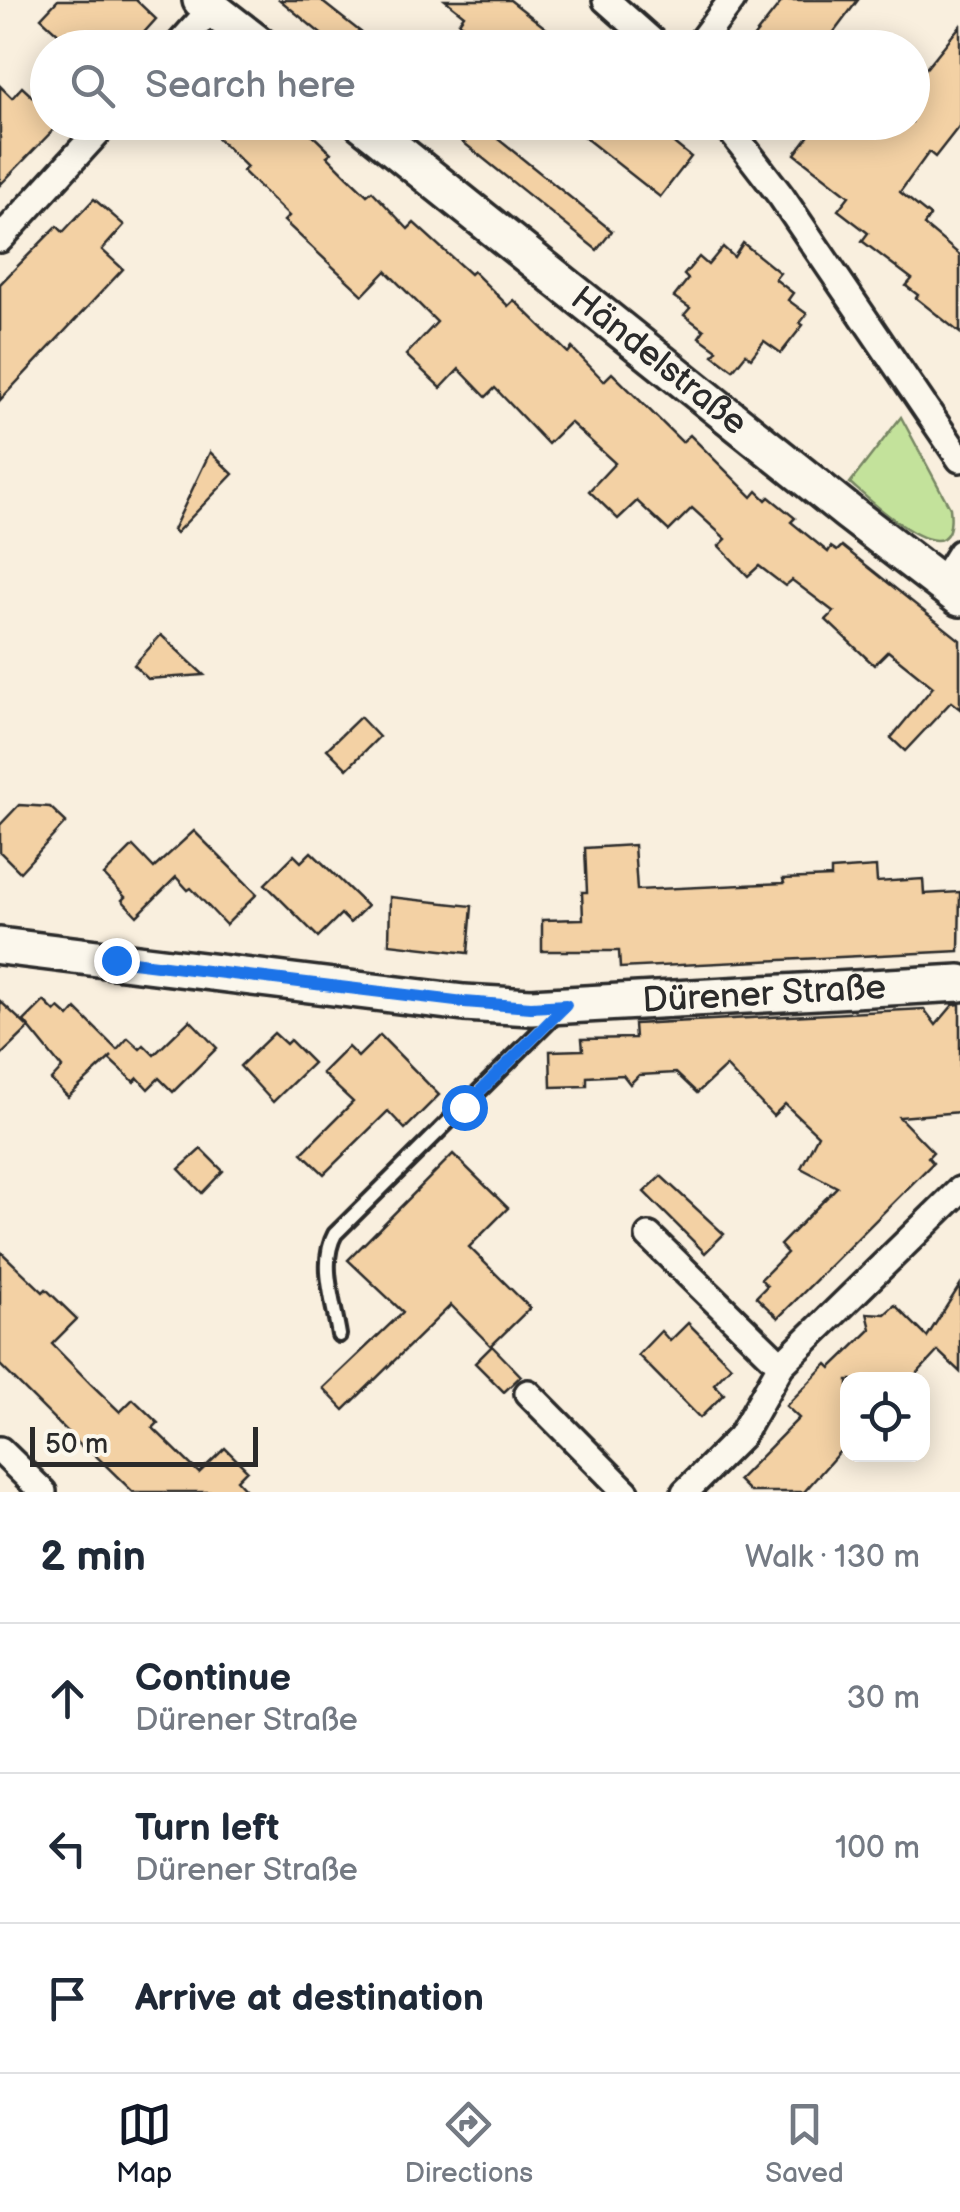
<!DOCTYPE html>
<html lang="en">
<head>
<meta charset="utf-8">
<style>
  body { margin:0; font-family:"Balsamiq Sans",sans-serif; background:#f2f2f3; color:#1f2937 }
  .controls { position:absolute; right:30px; bottom:30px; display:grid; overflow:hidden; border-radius:20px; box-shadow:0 5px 25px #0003 }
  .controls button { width:90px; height:90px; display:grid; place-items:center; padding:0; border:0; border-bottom:2px solid #e0e1e3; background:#fff; color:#1f2937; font:50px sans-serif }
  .scale { position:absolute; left:30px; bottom:25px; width:228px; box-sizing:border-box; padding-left:10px; border:5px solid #2b2b2b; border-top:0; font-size:28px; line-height:35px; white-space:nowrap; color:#2b2b2b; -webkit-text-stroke:8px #fbf7ec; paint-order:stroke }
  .stop { position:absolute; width:30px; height:30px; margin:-22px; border:8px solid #1a73e8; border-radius:50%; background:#fff }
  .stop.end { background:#1a73e8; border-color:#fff; box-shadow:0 2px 10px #0008 }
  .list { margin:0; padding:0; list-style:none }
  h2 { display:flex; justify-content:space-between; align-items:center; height:130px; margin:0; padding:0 40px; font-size:42px }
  h2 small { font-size:32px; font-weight:400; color:#747a83 }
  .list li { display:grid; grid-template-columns:65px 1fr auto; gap:30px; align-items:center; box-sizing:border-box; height:150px; padding:0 40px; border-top:2px solid #e0e1e3 }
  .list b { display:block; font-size:38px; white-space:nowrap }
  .list p { margin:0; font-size:32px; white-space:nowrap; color:#747a83 }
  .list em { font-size:32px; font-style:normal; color:#747a83 }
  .icon { flex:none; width:55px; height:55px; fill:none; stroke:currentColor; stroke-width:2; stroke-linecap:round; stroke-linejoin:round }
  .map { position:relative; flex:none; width:960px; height:1492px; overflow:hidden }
  .search { position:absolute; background:#fff; box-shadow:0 5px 25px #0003; left:30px; right:30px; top:30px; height:110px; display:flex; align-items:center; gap:25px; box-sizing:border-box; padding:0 35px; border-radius:55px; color:#747a83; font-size:38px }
  .sheet { height:580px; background:#fff }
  nav { display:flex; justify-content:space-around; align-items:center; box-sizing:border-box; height:140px; border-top:2px solid #e0e1e3; background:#fff; font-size:28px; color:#747a83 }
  nav a { display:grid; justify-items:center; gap:5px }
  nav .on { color:#111827 }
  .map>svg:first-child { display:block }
  .green { fill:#c3e29b; stroke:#778663; stroke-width:2.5 }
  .building { fill:#f3d1a4; stroke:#2b2b2b; stroke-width:2.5 }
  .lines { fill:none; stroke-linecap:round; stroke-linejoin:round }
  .lane-casing { stroke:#2b2b2b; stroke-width:20 }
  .street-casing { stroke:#2b2b2b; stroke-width:32 }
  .secondary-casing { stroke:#2b2b2b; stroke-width:42 }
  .lane { stroke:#fbf7ec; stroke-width:12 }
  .street { stroke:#fbf7ec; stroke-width:25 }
  .secondary { stroke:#fbf7ec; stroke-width:35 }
  .route { stroke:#1a73e8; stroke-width:12 }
  .labels { text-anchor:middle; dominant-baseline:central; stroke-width:8; stroke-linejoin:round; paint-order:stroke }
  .street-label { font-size:35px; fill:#2b2b2b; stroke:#fbf7ec }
</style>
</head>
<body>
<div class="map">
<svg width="960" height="1492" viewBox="0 0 960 1492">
  <rect width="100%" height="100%" fill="#f9efde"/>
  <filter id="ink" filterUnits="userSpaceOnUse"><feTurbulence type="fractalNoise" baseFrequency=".01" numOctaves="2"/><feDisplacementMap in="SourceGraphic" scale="20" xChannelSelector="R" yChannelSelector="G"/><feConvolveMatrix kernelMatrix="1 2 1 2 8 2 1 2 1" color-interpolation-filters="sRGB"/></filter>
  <g filter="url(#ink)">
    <path class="green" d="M 901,417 L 950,508 C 959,586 869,499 850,483 Z"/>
    <g class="building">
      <polygon points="58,0 136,0 156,19 130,48 74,48 41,18"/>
      <polygon points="280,0 320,0 381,48 338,48"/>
      <polygon points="445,0 510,0 571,48 490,48 459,22 464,15"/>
      <polygon points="783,0 858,0 822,48 745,48"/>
      <polygon points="960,26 960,125 935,157 929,152 900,192 930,216 924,225 960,255 960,333 916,298 918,295 906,286 912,279 862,241 868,233 838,210 849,196 795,154 819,122 912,122 912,86"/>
      <polygon points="0,86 12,98 22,87 48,111 48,122 60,123 0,185"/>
      <polygon points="201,122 299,122 331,153 327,156 347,176 367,195 372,191 408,229 414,223 470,274 473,271 508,306 514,300 568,353 572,348 604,381 612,373 682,442 690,435 752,497 757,491 766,500 769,497 795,518 791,522 828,552 831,547 837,551 842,546 960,640 960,709 951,702 905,751 891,738 933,687 888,651 874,665 826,620 834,612 792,580 785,586 759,566 748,576 719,546 726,539 692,508 669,531 637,501 618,519 589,491 615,463 570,422 548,444 495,388 486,397 459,369 441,388 406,355 437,322 386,271 363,295 284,221 289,216 243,171 247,167"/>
      <polygon points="438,122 477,122 612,231 597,250"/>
      <polygon points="565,122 648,122 691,157 660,197"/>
      <polygon points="94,199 124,225 102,250 123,269 0,400 0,284 57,226 63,232"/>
      <polygon points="743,243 780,273 775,279 793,293 788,300 807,314 800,323 803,325 781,353 764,341 751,358 746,354 733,370 713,355 717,350 699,337 704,330 684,315 690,308 674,297 688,279 684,275 699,257 708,265 723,247 734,257"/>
      <polygon points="210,452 233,474 176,533 173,530"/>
      <polygon points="161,635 204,675 148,679 134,665"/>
      <polygon points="360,717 379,737 347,769 327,749"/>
      <polygon points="19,805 50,807 66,822 20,872 0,852 0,825"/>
      <polygon points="194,831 257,894 226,925 191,888 188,890 176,877 137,916 122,900 125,897 104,875 133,846 154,868"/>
      <polygon points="634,845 637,890 784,883 783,879 831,877 831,870 876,867 877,882 923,879 924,894 960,892 959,951 620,968 619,951 542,951 542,920 583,919 582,892 587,892 585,848"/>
      <polygon points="311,852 367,906 350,923 341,914 318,937 265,884 294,855 301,862"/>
      <polygon points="390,897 472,906 468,953 389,944"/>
      <polygon points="0,1001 29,1028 0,1056"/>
      <polygon points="44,1001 55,1012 59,1008 69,1017 76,1009 117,1050 128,1038 140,1049 144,1045 154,1055 190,1020 217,1048 173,1092 159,1078 148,1089 138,1078 134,1082 109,1059 112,1056 68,1097 51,1080 62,1068 24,1021"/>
      <polygon points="960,1004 960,1112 899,1117 933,1152 928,1157 933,1163 778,1318 756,1297 767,1286 761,1279 787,1253 780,1245 837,1187 801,1168 818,1135 785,1104 773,1116 726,1066 697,1093 676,1073 639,1075 630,1084 623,1075 587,1077 587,1086 551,1087 550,1051 583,1050 582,1039 635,1038 634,1024 924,1009 936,1025 953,1005"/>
      <polygon points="274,1033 286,1044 290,1040 313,1063 273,1102 240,1066"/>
      <polygon points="380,1035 439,1095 405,1129 388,1111 324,1174 302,1153 353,1102 322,1073 348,1047 358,1057"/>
      <polygon points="201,1149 223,1171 202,1193 179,1169"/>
      <polygon points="453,1154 508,1208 469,1247 530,1308 491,1346 451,1305 344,1410 323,1388 403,1312 348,1260"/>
      <polygon points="661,1176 724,1234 705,1253 644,1192"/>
      <polygon points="0,1251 43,1292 46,1289 77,1319 52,1344 91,1384 120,1412 133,1399 158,1423 153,1428 199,1473 225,1448 247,1470 237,1480 248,1492 133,1492 87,1447 84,1449 0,1365"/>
      <polygon points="960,1285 960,1372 938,1351 911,1380 848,1380 848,1442 804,1492 750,1492 738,1480 799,1418 786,1406 827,1364 831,1368 871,1329 867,1313 885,1314 895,1305 927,1337"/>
      <polygon points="688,1323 731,1366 714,1384 724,1394 700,1418 638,1355 661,1331 670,1341"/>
      <polygon points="492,1346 521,1376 504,1392 475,1363"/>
    </g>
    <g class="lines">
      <g class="lane-casing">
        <path id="lane" d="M 339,1335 C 334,1303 319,1263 335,1234 L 557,1014"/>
      </g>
      <g class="street-casing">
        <g id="street">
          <polyline points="606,0 660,48"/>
          <polyline points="176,48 211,9"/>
          <polyline points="696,48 732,0"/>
          <polyline points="724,122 781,196 960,459"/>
          <polyline points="0,239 107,122"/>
          <polyline points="942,582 960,553"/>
          <polyline points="649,1236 781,1365"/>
          <polyline points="528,1393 626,1492"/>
          <polyline points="0,1450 43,1492"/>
          <polyline points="685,1492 741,1436 781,1365 960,1190"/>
        </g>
      </g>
      <g class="secondary-casing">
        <g id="secondary">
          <polyline points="201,0 263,48"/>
          <path id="s1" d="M 361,122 L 848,512 L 960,598"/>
          <path id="s2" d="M 0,946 L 464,1003 L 531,1007 L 960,983"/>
        </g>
      </g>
      <use href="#lane" class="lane"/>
      <use href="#street" class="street"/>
      <use href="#secondary" class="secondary"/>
    </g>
  </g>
  <g class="lines" filter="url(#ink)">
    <polyline class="route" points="116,960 464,1002 531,1007 566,1005 464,1107"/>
  </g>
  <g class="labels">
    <g class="street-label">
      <text stroke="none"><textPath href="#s1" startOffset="382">Händelstraße</textPath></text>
      <text stroke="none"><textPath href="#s2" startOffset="768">Dürener Straße</textPath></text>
    </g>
  </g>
</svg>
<div class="controls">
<button><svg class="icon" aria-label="locate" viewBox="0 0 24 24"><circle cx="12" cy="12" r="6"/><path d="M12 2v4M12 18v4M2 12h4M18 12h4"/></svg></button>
</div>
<div class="scale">50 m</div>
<div class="stop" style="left:464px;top:1107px"></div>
<div class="stop end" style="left:116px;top:960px"></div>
<div class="search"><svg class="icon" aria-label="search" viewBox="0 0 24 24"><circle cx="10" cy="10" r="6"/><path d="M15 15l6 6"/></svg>Search here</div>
</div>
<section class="sheet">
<h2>2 min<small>Walk · 130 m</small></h2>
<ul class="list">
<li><svg class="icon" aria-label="ahead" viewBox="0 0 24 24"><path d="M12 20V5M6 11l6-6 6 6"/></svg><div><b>Continue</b><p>Dürener Straße</p></div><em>30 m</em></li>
<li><svg class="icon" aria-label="left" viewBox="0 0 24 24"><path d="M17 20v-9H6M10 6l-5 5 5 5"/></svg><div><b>Turn left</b><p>Dürener Straße</p></div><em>100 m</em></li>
<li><svg class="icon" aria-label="arrive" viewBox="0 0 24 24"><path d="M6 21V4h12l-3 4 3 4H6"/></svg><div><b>Arrive at destination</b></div></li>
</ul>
</section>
<nav>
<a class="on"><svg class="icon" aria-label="map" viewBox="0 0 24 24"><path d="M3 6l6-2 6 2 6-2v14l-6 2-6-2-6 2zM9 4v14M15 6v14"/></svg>Map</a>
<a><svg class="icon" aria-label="directions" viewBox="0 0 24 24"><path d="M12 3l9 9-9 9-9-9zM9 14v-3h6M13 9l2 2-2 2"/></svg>Directions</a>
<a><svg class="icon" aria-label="saved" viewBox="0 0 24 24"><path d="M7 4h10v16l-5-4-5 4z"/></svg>Saved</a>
</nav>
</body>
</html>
